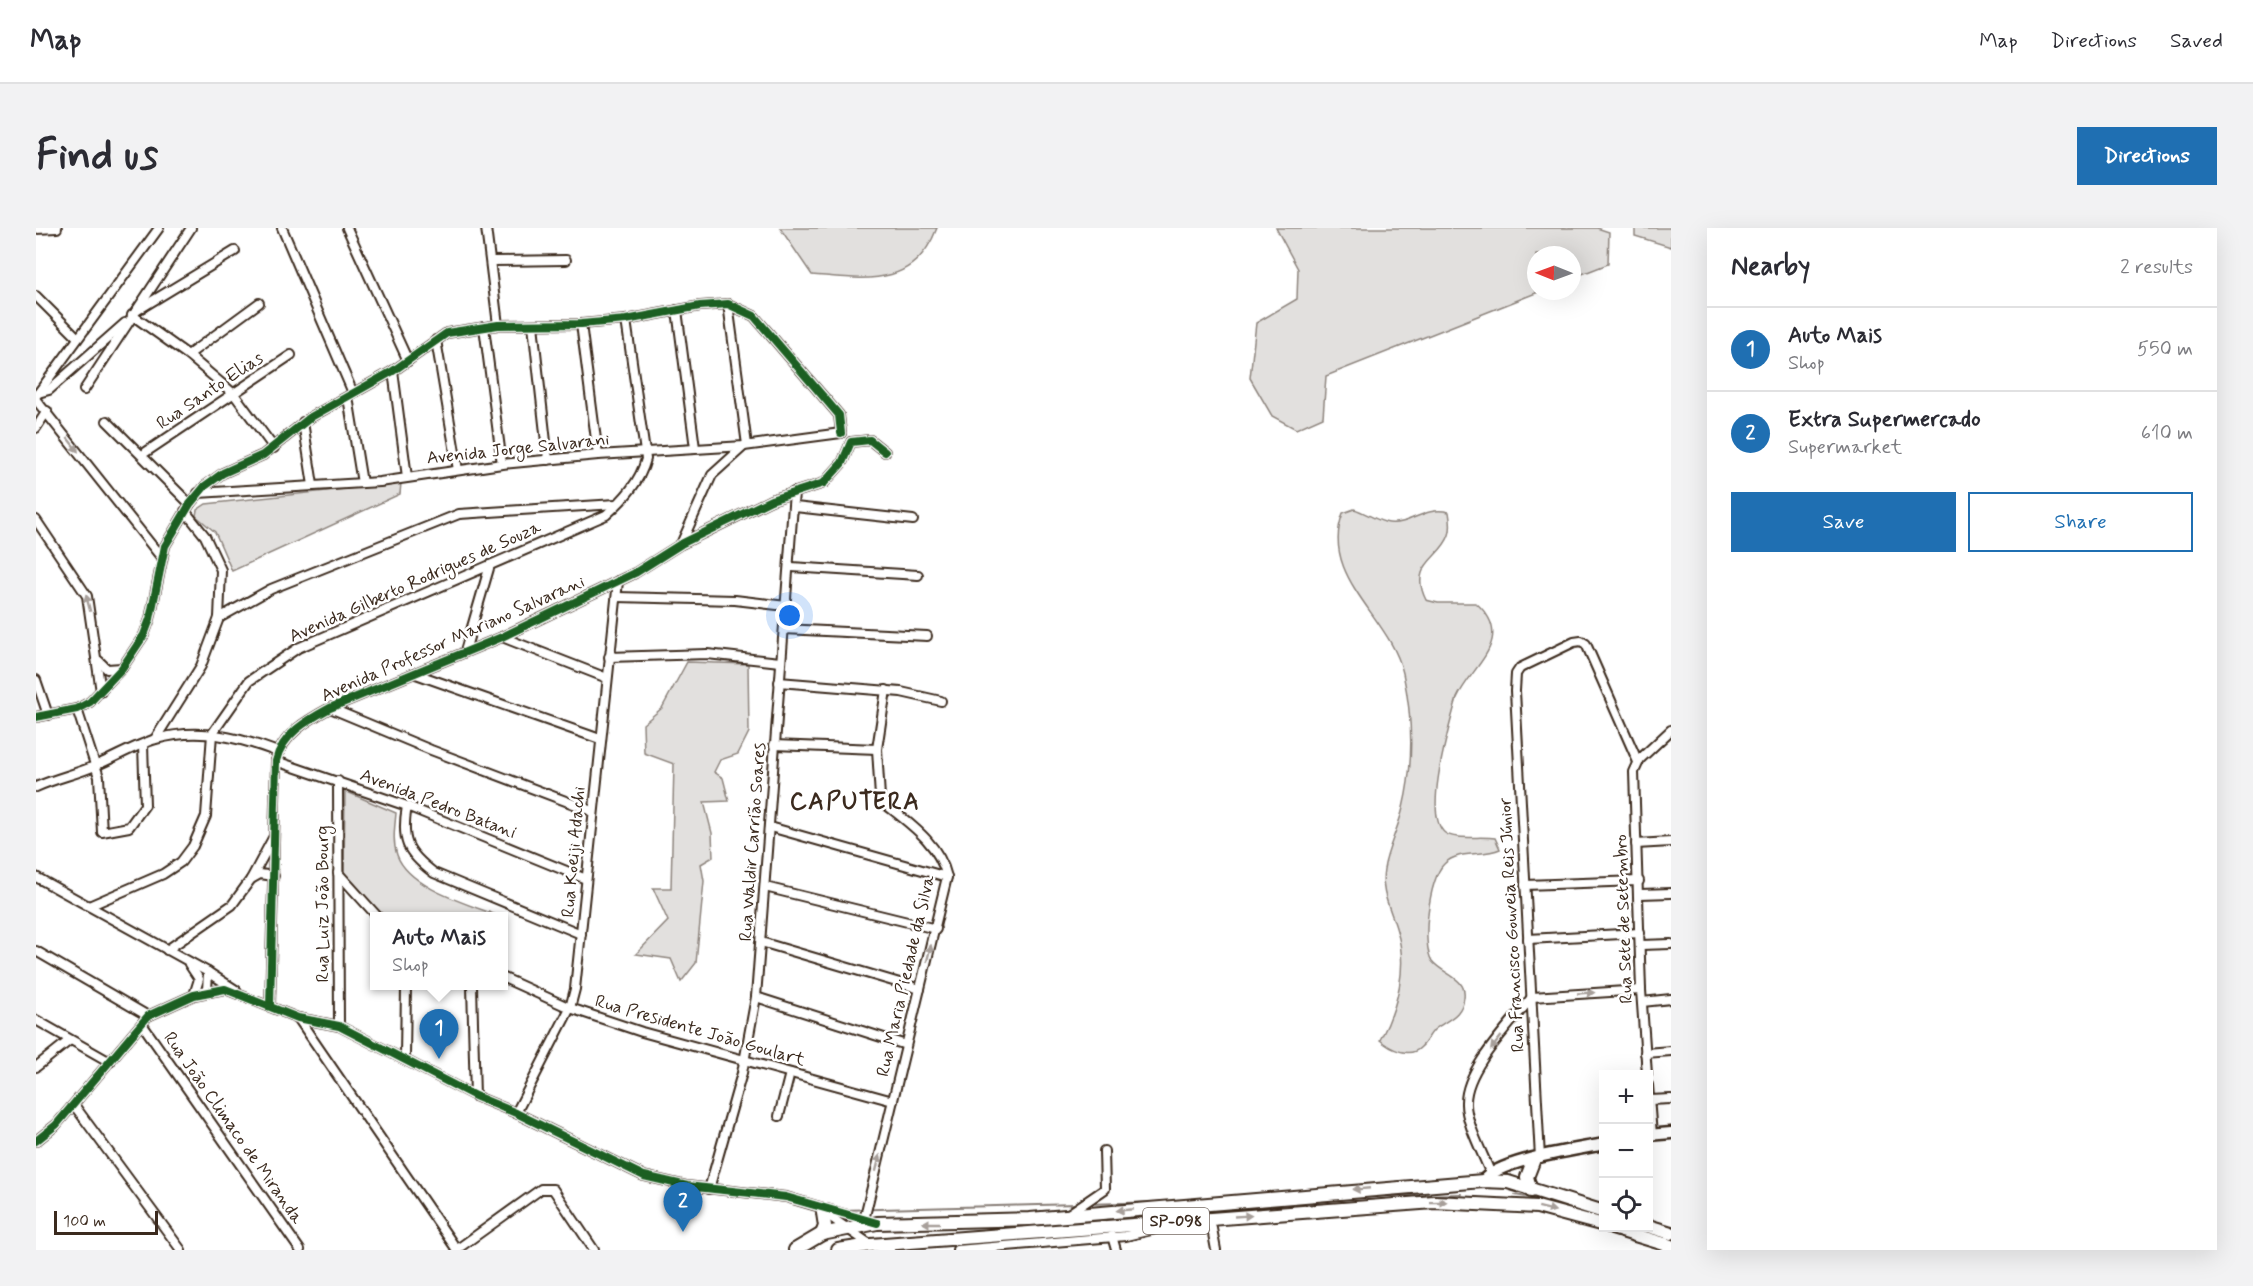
<!DOCTYPE html>
<html lang="en">
<head>
<meta charset="utf-8">
<style>
  body { margin:0; font-family:Mynerve,sans-serif; background:#f2f2f3; color:#2b2b33 }
  .controls { position:absolute; right:18px; bottom:18px; display:grid; overflow:hidden; border-radius:0px; box-shadow:0 6px 24px #0002 }
  .controls button { width:54px; height:54px; display:grid; place-items:center; padding:0; border:0; border-bottom:2px solid #e1e1e2; background:#fff; color:#2b2b33; font:30px sans-serif }
  .compass { position:absolute; left:1491px; top:18px; width:54px; height:54px; border-radius:50%; background:#fff; box-shadow:0 6px 24px #0002; rotate:271deg }
  .scale { position:absolute; left:18px; bottom:15px; width:104px; box-sizing:border-box; padding-left:6px; border:3px solid #3b2a1e; border-top:0; font-size:16px; line-height:21px; white-space:nowrap; color:#3b2a1e; -webkit-text-stroke:4px #fff; paint-order:stroke }
  .you { position:absolute; left:754px; top:388px; width:21px; height:21px; margin:-15px; border:4px solid #fff; border-radius:50%; background:#1a73e8; box-shadow:0 0 0 9px #1a73e833 }
  .badge { display:grid; place-items:center; width:39px; height:39px; border-radius:50%; background:#1f6fb2; color:#fff; font-size:20px; font-weight:700 }
  .pin { position:absolute; translate:-50% -50px; filter:drop-shadow(0 2px 3px #0008) }
  .pin::after { content:''; position:absolute; top:32px; width:21px; height:18px; background:inherit; clip-path:polygon(0 0,100% 0,50% 100%) }
  .popup { position:absolute; left:334px; top:684px; width:138px; height:78px; box-sizing:border-box; display:grid; place-content:center; border-radius:0px; background:#fff; filter:drop-shadow(0 2px 4px #0005); font-size:20px; white-space:nowrap; color:#7c7c81 }
  .popup b { font-size:22px; color:#2b2b33 }
  .popup::after { content:''; position:absolute; left:50%; top:100%; margin-left:-12px; border:12px solid transparent; border-top-color:#fff }
  .list { margin:0; padding:0; list-style:none }
  h2 { display:flex; justify-content:space-between; align-items:center; height:78px; margin:0; padding:0 24px; font-size:26px }
  h2 small { font-size:20px; font-weight:400; color:#7c7c81 }
  .list li { display:grid; grid-template-columns:39px 1fr auto; gap:18px; align-items:center; box-sizing:border-box; height:84px; padding:0 24px; border-top:2px solid #e1e1e2 }
  .list b { display:block; font-size:22px; white-space:nowrap }
  .list p { margin:0; font-size:20px; white-space:nowrap; color:#7c7c81 }
  .list em { font-size:20px; font-style:normal; color:#7c7c81 }
  .actions { display:flex; gap:12px; padding:18px 24px }
  .actions a { flex:1; padding:14px 0; border:2px solid #1f6fb2; border-radius:0px; text-align:center; font-size:21px; color:#1f6fb2 }
  .actions .main { background:#1f6fb2; color:#fff }
  .icon { flex:none; width:33px; height:33px; fill:none; stroke:currentColor; stroke-width:2; stroke-linecap:round; stroke-linejoin:round }
  .map { position:relative; flex:none; width:1635px; height:1022px; overflow:hidden; border-radius:0px }
  header { display:flex; align-items:center; gap:36px; box-sizing:border-box; height:84px; padding:0 30px; background:#fff; border-bottom:2px solid #e1e1e2 }
  header strong { font-size:28px }
  nav { display:flex; gap:33px; margin-inline-start:auto; font-size:21px }
  .intro { display:flex; align-items:center; justify-content:space-between; box-sizing:border-box; height:144px; padding:0 36px }
  h1 { margin:0; font-size:42px }
  .button { padding:15px 27px; border-radius:0px; background:#1f6fb2; color:#fff; font-size:21px; font-weight:700 }
  main { display:flex; gap:36px; padding:0 36px }
  aside { flex:1; background:#fff; border-radius:0px; box-shadow:0 6px 24px #0002 }
  .map>svg:first-child { display:block }
  .green { fill:#e2e0de; stroke:#8e857e; stroke-width:1.5 }
  .lines { fill:none; stroke-linecap:round; stroke-linejoin:round }
  .stream { stroke:#887e77; stroke-width:2 }
  .minor-casing { stroke:#3b2a1e; stroke-width:12 }
  .tertiary-casing { stroke:#3b2a1e; stroke-width:15 }
  .primary-casing { stroke:#3b2a1e; stroke-width:16 }
  .minor { stroke:#fff; stroke-width:8 }
  .tertiary { stroke:#fff; stroke-width:10 }
  .primary { stroke:#fff; stroke-width:12 }
  .cycleway-casing { stroke:#fff; stroke-width:11 }
  .cycleway { stroke:#1b5e20; stroke-width:8 }
  .oneway { fill:#a79f9a }
  .labels { text-anchor:middle; dominant-baseline:central; stroke-width:5; stroke-linejoin:round; paint-order:stroke }
  .shield { fill:#fff; stroke:#766a62; stroke-width:1.5 }
  .shield-label { font-size:16px; font-weight:bold; fill:#3b2a1e }
  .street-label { font-size:18px; fill:#3b2a1e; stroke:#fff }
  .district-label { font-size:24px; font-weight:bold; letter-spacing:1.5px; fill:#3b2a1e; stroke:#fff }
</style>
</head>
<body>
<header>
<strong>Map</strong>
<nav><a>Map</a><a>Directions</a><a>Saved</a></nav>
</header>
<div class="intro"><h1>Find us</h1><a class="button">Directions</a></div>
<main>
<div class="map">
<svg width="1635" height="1022" viewBox="0 0 1635 1022">
  <rect width="100%" height="100%" fill="#fff"/>
  <filter id="ink" filterUnits="userSpaceOnUse"><feTurbulence type="fractalNoise" baseFrequency=".0167" numOctaves="2"/><feDisplacementMap in="SourceGraphic" scale="12" xChannelSelector="R" yChannelSelector="G"/><feConvolveMatrix kernelMatrix="1 2 1 2 8 2 1 2 1" color-interpolation-filters="sRGB"/></filter>
  <g filter="url(#ink)">
    <g class="green">
      <path d="M 744,0 L 901,0 C 878,61 829,51 776,47 Z"/>
      <polygon points="1240,0 1561,0 1573,4 1572,36 1536,50 1536,27 1500,27 1500,63 1505,63 1290,148 1287,189 1260,201 1236,188 1214,150 1220,95 1261,71 1262,41"/>
      <polygon points="1599,0 1635,0 1635,19 1599,8"/>
      <polygon points="365,255 364,266 196,343 179,304 160,288 161,282 170,276"/>
      <path d="M 1318,281 C 1329,284 1342,294 1353,295 C 1376,297 1387,278 1413,284 C 1414,292 1416,299 1413,307 C 1405,331 1372,336 1390,372 L 1402,375 L 1440,375 C 1481,411 1436,437 1421,470 C 1414,496 1386,587 1409,605 C 1417,612 1447,608 1459,610 L 1464,621 C 1447,629 1423,621 1408,636 C 1393,650 1385,717 1396,733 C 1406,746 1431,750 1428,769 C 1426,788 1412,791 1399,801 C 1393,806 1391,814 1385,819 C 1374,831 1354,821 1344,812 C 1362,779 1372,738 1361,703 C 1355,681 1344,665 1348,641 C 1351,621 1362,601 1367,580 C 1378,535 1377,491 1367,445 C 1354,388 1283,349 1307,285 Z"/>
      <polygon points="651,434 712,436 713,504 702,526 684,532 678,544 687,550 693,573 668,574 676,605 677,629 665,636 668,653 660,735 645,754 635,731 600,726 632,693 617,660 635,660 638,536 608,525 607,496 626,480"/>
      <path d="M 309,563 L 360,585 C 359,598 356,613 361,627 C 373,660 432,676 463,688 L 347,688 L 331,678 L 308,644 Z"/>
    </g>
    <g class="lines">
      <g class="stream">
        <polyline points="1479,967 1509,972"/>
        <polyline points="1321,969 1425,966"/>
        <polyline points="1051,976 1123,974"/>
        <polyline points="805,982 1042,976"/>
      </g>
      <g class="minor-casing">
        <g id="minor">
          <polyline points="246,0 317,165"/>
          <polyline points="311,0 372,133"/>
          <polyline points="450,0 462,97"/>
          <polyline points="0,1 21,0"/>
          <polyline points="456,33 530,32"/>
          <polyline points="0,68 42,110"/>
          <polyline points="692,76 711,217"/>
          <polyline points="641,82 659,220"/>
          <polyline points="100,83 199,23"/>
          <polyline points="96,87 152,127 198,166 238,220"/>
          <polyline points="545,96 562,227"/>
          <polyline points="497,97 512,232"/>
          <polyline points="448,99 466,236"/>
          <polyline points="400,112 422,242"/>
          <polyline points="152,127 223,75"/>
          <polyline points="357,143 371,249"/>
          <polyline points="48,162 155,0"/>
          <polyline points="2,165 13,162 89,95"/>
          <polyline points="0,168 123,0"/>
          <polyline points="312,169 326,255"/>
          <polyline points="0,172 125,329"/>
          <polyline points="71,193 154,276"/>
          <polyline points="267,194 277,257"/>
          <polyline points="0,200 11,183"/>
          <polyline points="110,224 255,127"/>
          <polyline points="162,265 344,254 466,236 562,227 708,218 805,205"/>
          <polyline points="759,279 877,292"/>
          <polyline points="0,292 51,368 65,464"/>
          <polyline points="645,316 676,247 708,218"/>
          <polyline points="755,339 882,347"/>
          <polyline points="581,369 699,372 750,378"/>
          <polyline points="183,390 235,361 423,286 580,276"/>
          <polyline points="748,401 891,408"/>
          <polyline points="466,409 571,450"/>
          <polyline points="429,423 454,337"/>
          <polyline points="573,429 671,426 744,434"/>
          <polyline points="63,433 71,441 86,440"/>
          <polyline points="380,446 564,511"/>
          <polyline points="0,452 12,487"/>
          <polyline points="743,454 865,464 905,473"/>
          <polyline points="294,480 395,522 556,583"/>
          <polyline points="41,481 63,549 66,604 93,599 109,577 107,517"/>
          <polyline points="0,489 41,481 54,474 86,440 108,407 114,391 129,318 154,276 169,258 187,245 227,227 275,189 357,143 411,105 462,97 545,96 590,92 664,78 692,76 718,88 803,187 805,205"/>
          <polyline points="119,511 165,438 183,390 185,342 169,308 149,283"/>
          <polyline points="738,517 841,521"/>
          <polyline points="240,533 371,578 550,651"/>
          <polyline points="302,553 303,798"/>
          <path d="M 0,559 C 20,550 41,546 61,537 C 80,529 100,517 120,511 C 163,499 202,509 242,524"/>
          <path d="M 371,578 C 365,612 370,624 398,645 L 545,706"/>
          <polyline points="734,599 911,649"/>
          <polyline points="1600,616 1635,614"/>
          <polyline points="302,645 341,688"/>
          <polyline points="0,649 172,744 171,763"/>
          <polyline points="215,651 224,646 238,648"/>
          <polyline points="1489,657 1603,653"/>
          <polyline points="729,659 900,701"/>
          <polyline points="1604,666 1635,665"/>
          <path d="M 53,678 L 127,646 L 145,634 L 157,618 L 170,588 L 176,506 L 213,453 L 262,420 L 570,287 C 588,271 604,254 610,231 L 590,92"/>
          <polyline points="1492,711 1604,705"/>
          <polyline points="725,714 884,761"/>
          <polyline points="1605,717 1635,716"/>
          <polyline points="131,722 196,677 215,651 237,610"/>
          <polyline points="0,723 112,788"/>
          <polyline points="153,736 163,751 158,767"/>
          <polyline points="172,744 200,762"/>
          <polyline points="468,750 534,780 606,804 857,873"/>
          <polyline points="436,758 439,868"/>
          <polyline points="720,769 870,817"/>
          <polyline points="1606,774 1635,771"/>
          <path d="M 234,778 L 240,533 C 246,506 272,492 294,480 L 466,409 L 599,345 L 645,316 L 735,272 L 788,255 L 806,235 L 815,214 L 834,212 L 849,224"/>
          <polyline points="262,790 421,1022"/>
          <polyline points="0,792 74,834"/>
          <polyline points="106,796 264,1022"/>
          <polyline points="1609,825 1635,823"/>
          <polyline points="369,830 370,758"/>
          <polyline points="0,839 34,812"/>
          <polyline points="1611,846 1605,762 1598,544 1604,531 1635,502"/>
          <polyline points="1612,857 1616,907"/>
          <polyline points="1614,872 1635,871"/>
          <polyline points="38,877 145,1022"/>
          <polyline points="480,885 534,780 539,761 582,353"/>
          <polyline points="743,888 754,845"/>
          <polyline points="0,913 20,897 112,788 158,767 189,761 262,790 303,798 439,868 480,885 608,948 651,958 750,969 835,994"/>
          <polyline points="1504,930 1479,463 1480,446 1484,440 1538,414 1545,413 1550,416 1602,534"/>
          <path d="M 1454,944 C 1447,926 1429,893 1430,874 C 1430,840 1475,796 1496,769 L 1605,762"/>
          <polyline points="673,961 706,845 720,769 758,264"/>
          <polyline points="786,983 835,1017 854,1022"/>
          <polyline points="1031,987 1069,961 1068,923"/>
          <polyline points="1174,990 1180,1022"/>
          <path d="M 828,992 L 911,649 C 903,615 874,596 848,575 L 844,569 L 841,521 L 850,462"/>
          <polyline points="1076,1008 1080,1022"/>
          <polyline points="420,1022 505,961 517,961 558,1022"/>
          <polyline points="921,1022 1090,1008 1128,999"/>
        </g>
      </g>
      <g class="tertiary-casing">
        <g id="tertiary">
          <polyline points="1612,907 1635,905"/>
          <path d="M 1447,953 C 1462,932 1539,922 1568,916"/>
        </g>
      </g>
      <g class="primary-casing">
        <g id="primary">
          <polyline points="1495,963 1491,949 1498,931"/>
          <polyline points="1612,998 1635,1005"/>
          <polyline points="1576,1000 1635,1018"/>
          <polyline points="786,1006 789,998 787,985"/>
          <polyline points="759,1022 786,1006 841,995 994,991 1447,953 1472,954 1568,984"/>
          <polyline points="802,1022 835,1017 1398,974 1501,979 1568,997"/>
        </g>
      </g>
      <use href="#minor" class="minor"/>
      <use href="#tertiary" class="tertiary"/>
      <use href="#primary" class="primary"/>
      <g class="cycleway-casing">
        <g id="cycleway">
          <polyline points="0,489 41,481 54,474 86,440 108,407 114,391 129,318 154,276 169,258 187,245 227,227 275,189 357,143 411,105 462,97 545,96 590,92 664,78 692,76 718,88 803,187 805,205"/>
          <path d="M 234,778 L 240,533 C 246,506 272,492 294,480 L 466,409 L 599,345 L 645,316 L 735,272 L 788,255 L 806,235 L 815,214 L 834,212 L 849,224"/>
          <polyline points="0,913 20,897 112,788 158,767 189,761 262,790 303,798 439,868 480,885 608,948 651,958 750,969 841,995"/>
        </g>
      </g>
      <use href="#cycleway" class="cycleway"/>
    </g>
    <defs><path id="oneway-solid" d="M-6-.8H1V-3.2L6.5 0L1 3.2V.8H-6Z" transform="scale(1.5)"/></defs>
    <g class="oneway">
      <use href="#oneway-solid" transform="translate(37 217) rotate(52)"/>
      <use href="#oneway-solid" transform="translate(52 375) rotate(-105)"/>
      <use href="#oneway-solid" transform="translate(893 725) rotate(-76)"/>
      <use href="#oneway-solid" transform="translate(1550 765) rotate(-3)"/>
      <use href="#oneway-solid" transform="translate(1460 815) rotate(128)"/>
      <use href="#oneway-solid" transform="translate(842 935) rotate(-76)"/>
      <use href="#oneway-solid" transform="translate(1325 961) rotate(175)"/>
      <use href="#oneway-solid" transform="translate(1402 974) rotate(-1)"/>
      <use href="#oneway-solid" transform="translate(1511 981) rotate(14)"/>
      <use href="#oneway-solid" transform="translate(1089 982) rotate(175)"/>
      <use href="#oneway-solid" transform="translate(1207 988) rotate(-3)"/>
      <use href="#oneway-solid" transform="translate(895 995) rotate(180)"/>
    </g>
  </g>
  <g class="labels">
    <rect class="shield" x="1107" y="980" width="66" height="26" rx="4.5"/>
    <g class="shield-label">
      <text x="1140" y="993">SP-098</text>
    </g>
    <g class="street-label">
      <text transform="translate(174 163) rotate(-34)">Rua Santo Elias</text>
      <text transform="translate(482 221) rotate(-6)">Avenida Jorge Salvarani</text>
      <text transform="translate(379 354) rotate(-24)">Avenida Gilberto Rodrigues de Souza</text>
      <text transform="translate(417 411) rotate(-24)">Avenida Professor Mariano Salvarani</text>
      <text transform="translate(402 576) rotate(21)">Avenida Pedro Batani</text>
      <text transform="translate(717 614) rotate(-86)">Rua Waldir Carrião Soares</text>
      <text transform="translate(538 624) rotate(-85)">Rua Koeiji Adachi</text>
      <text transform="translate(287 676) rotate(-90)">Rua Luiz João Bourg</text>
      <text transform="translate(1588 691) rotate(-92)">Rua Sete de Setembro</text>
      <text transform="translate(1476 697) rotate(-93)">Rua Francisco Gouveia Reis Júnior</text>
      <text transform="translate(870 748) rotate(-77)">Rua Maria Piedade da Silva</text>
      <text transform="translate(664 803) rotate(16)">Rua Presidente João Goulart</text>
      <text transform="translate(197 900) rotate(55)">Rua João Climaco de Miranda</text>
    </g>
    <g class="district-label">
      <text x="819" y="574">CAPUTERA</text>
    </g>
  </g>
</svg>
<div class="controls">
<button>+</button>
<button>−</button>
<button><svg class="icon" aria-label="locate" viewBox="0 0 24 24"><circle cx="12" cy="12" r="6"/><path d="M12 2v4M12 18v4M2 12h4M18 12h4"/></svg></button>
</div>
<svg class="compass" viewBox="-18 -18 36 36"><path d="M0-13l5 13h-10z" fill="#e53935"/><path d="M0 13l5-13h-10z" fill="#7c7c81"/></svg>
<div class="scale">100 m</div>
<div class="you"></div>
<div class="pin badge" style="left:403px;top:831px">1</div>
<div class="popup"><b>Auto Mais</b>Shop</div>
<div class="pin badge" style="left:647px;top:1004px">2</div>
</div>
<aside>
<h2>Nearby<small>2 results</small></h2>
<ul class="list">
<li><span class="badge">1</span><div><b>Auto Mais</b><p>Shop</p></div><em>550 m</em></li>
<li><span class="badge">2</span><div><b>Extra Supermercado</b><p>Supermarket</p></div><em>610 m</em></li>
</ul>
<div class="actions"><a class="main">Save</a><a>Share</a></div>
</aside>
</main>
</body>
</html>
